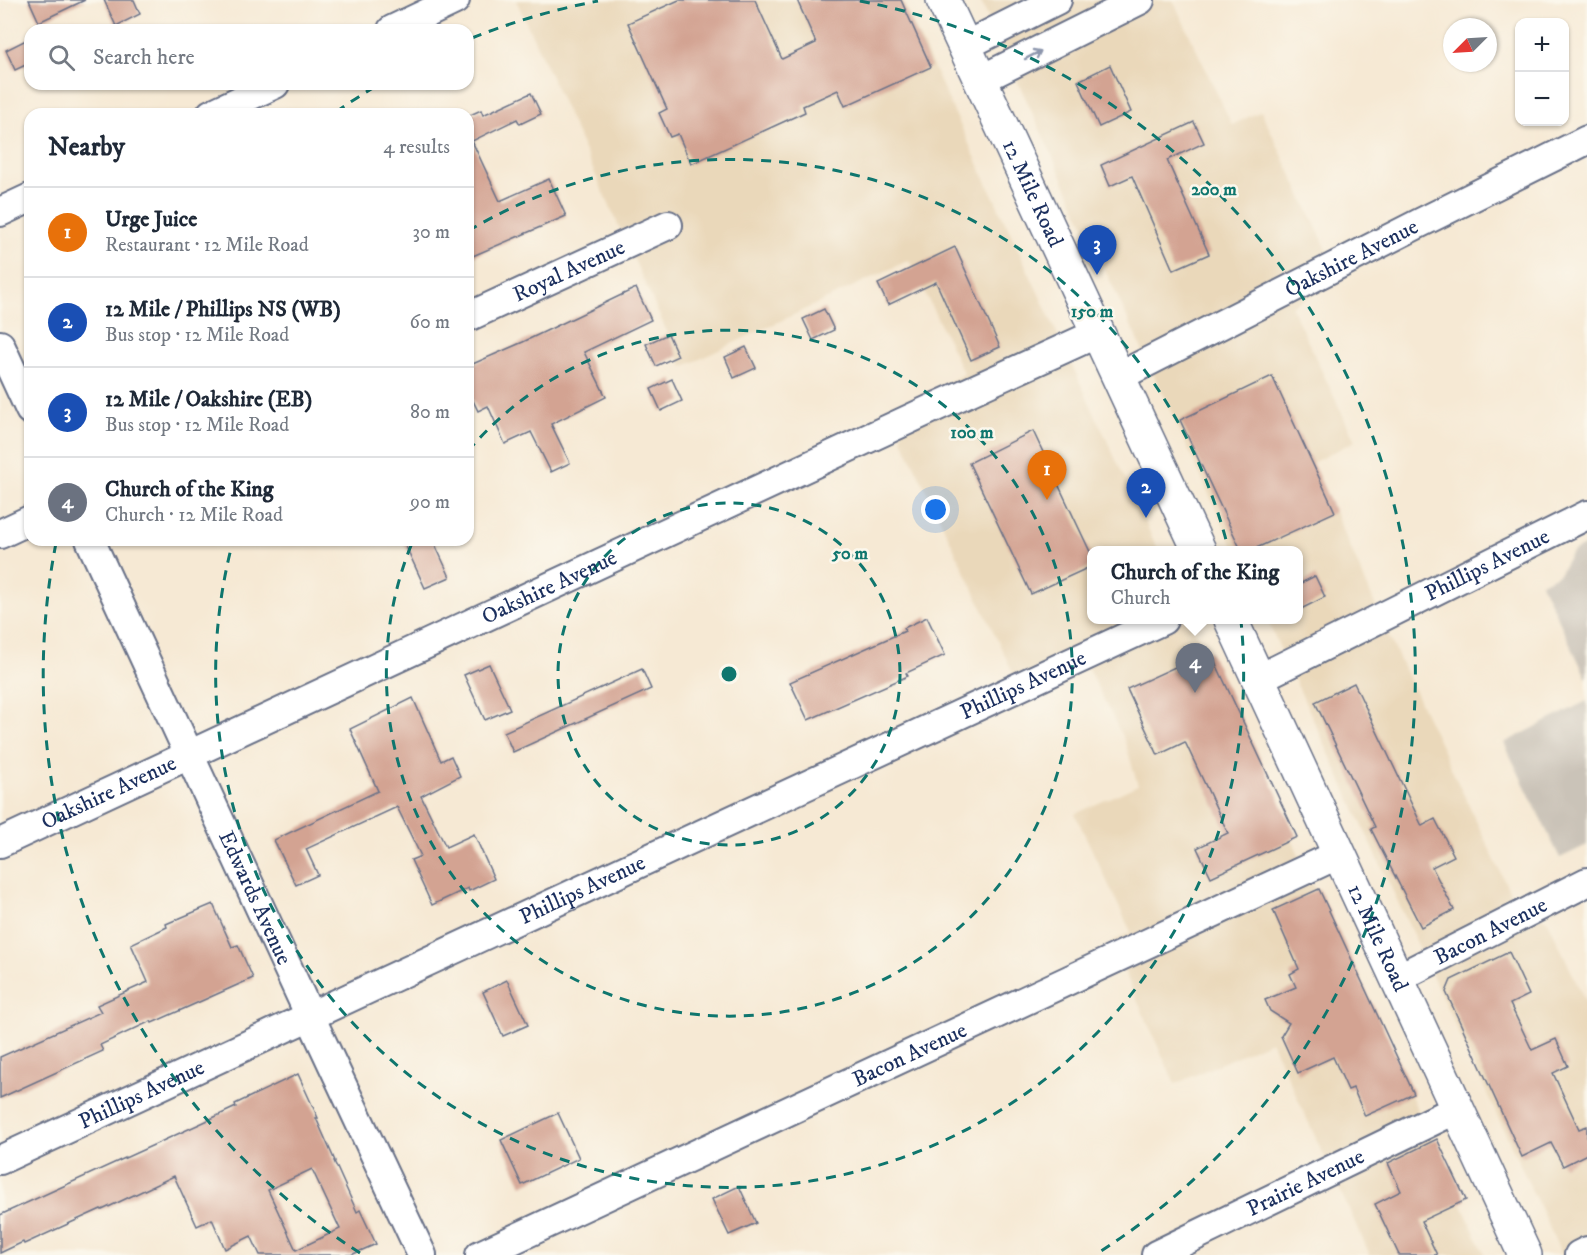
<!DOCTYPE html>
<html lang="en">
<head>
<meta charset="utf-8">
<style>
  body { margin:0; font-family:"IM FELL DW Pica",serif; background:#f6f6f7; color:#1f2937 }
  .controls { position:absolute; right:18px; top:18px; display:grid; overflow:hidden; border-radius:12px; box-shadow:0 2px 4px #0004 }
  .controls button { width:54px; height:54px; display:grid; place-items:center; padding:0; border:0; border-bottom:2px solid #e0e1e3; background:#fff; color:#1f2937; font:30px sans-serif }
  .compass { position:absolute; left:1443px; top:18px; width:54px; height:54px; border-radius:50%; background:#fff; box-shadow:0 2px 4px #0004; rotate:246deg }
  .you { position:absolute; left:936px; top:510px; width:21px; height:21px; margin:-15px; border:4px solid #fff; border-radius:50%; background:#1a73e8; box-shadow:0 0 0 9px #1a73e833 }
  .badge { display:grid; place-items:center; width:39px; height:39px; border-radius:50%; background:#db2777; color:#fff; font-size:20px; font-weight:700 }
  .pin { position:absolute; translate:-50% -50px; filter:drop-shadow(0 2px 3px #0008) }
  .pin::after { content:''; position:absolute; top:32px; width:21px; height:18px; background:inherit; clip-path:polygon(0 0,100% 0,50% 100%) }
  .popup { position:absolute; left:1087px; top:546px; width:216px; height:78px; box-sizing:border-box; display:grid; place-content:center; border-radius:12px; background:#fff; filter:drop-shadow(0 2px 4px #0005); font-size:20px; white-space:nowrap; color:#747a83 }
  .popup b { font-size:22px; color:#1f2937 }
  .popup::after { content:''; position:absolute; left:50%; top:100%; margin-left:-12px; border:12px solid transparent; border-top-color:#fff }
  .list { margin:0; padding:0; list-style:none }
  h2 { display:flex; justify-content:space-between; align-items:center; height:78px; margin:0; padding:0 24px; font-size:26px }
  h2 small { font-size:20px; font-weight:400; color:#747a83 }
  .list li { display:grid; grid-template-columns:39px 1fr auto; gap:18px; align-items:center; box-sizing:border-box; height:90px; padding:0 24px; border-top:2px solid #e0e1e3 }
  .list b { display:block; font-size:22px; white-space:nowrap }
  .list p { margin:0; font-size:20px; white-space:nowrap; color:#747a83 }
  .list em { font-size:20px; font-style:normal; color:#747a83 }
  .icon { flex:none; width:33px; height:33px; fill:none; stroke:currentColor; stroke-width:2; stroke-linecap:round; stroke-linejoin:round }
  .map { position:relative; flex:none; width:1587px; height:1255px; overflow:hidden }
  .search { position:absolute; background:#fff; box-shadow:0 2px 4px #0004; left:24px; top:24px; width:450px; height:66px; display:flex; align-items:center; gap:15px; box-sizing:border-box; padding:0 21px; border-radius:18px; color:#747a83; font-size:22px }
  .panel { position:absolute; background:#fff; box-shadow:0 2px 4px #0004; left:24px; top:108px; width:450px; height:438px; border-radius:18px }
  .map>svg:first-child { display:block }
  .built { fill:#ead8ba }
  .industrial { fill:#cac3b8 }
  .building { fill:#d3a392; fill-rule:evenodd }
  .lines { fill:none; stroke-linecap:round; stroke-linejoin:round }
  .minor-casing { stroke:#687087; stroke-width:32 }
  .major-casing { stroke:#687087; stroke-width:36 }
  .minor { stroke:#fff; stroke-width:28 }
  .major { stroke:#fff; stroke-width:33 }
  .oneway { stroke:#8d97ae }
  .ring { fill:none; stroke:#0f766e; stroke-width:3; stroke-dasharray:10 8 }
  .labels { text-anchor:middle; dominant-baseline:central; stroke-width:5; stroke-linejoin:round; paint-order:stroke }
  .street-label { font-size:22px; fill:#1b2f5e; stroke:#fbf7ec }
  .centre { fill:#0f766e; stroke:#fbf7ec; stroke-width:3 }
  .ring-label { font-size:18px; text-anchor:middle; font-weight:bold; fill:#0f766e; stroke:#fbf7ec; stroke-width:5; stroke-linejoin:round; paint-order:stroke }
</style>
</head>
<body>
<div class="map">
<svg width="1587" height="1255" viewBox="0 0 1587 1255">
  <rect width="100%" height="100%" fill="#fbf7ec"/>
  <filter id="ink" filterUnits="userSpaceOnUse"><feTurbulence type="fractalNoise" baseFrequency=".0167" numOctaves="2"/><feDisplacementMap in="SourceGraphic" scale="12" xChannelSelector="R" yChannelSelector="G"/><feConvolveMatrix kernelMatrix="1 2 1 2 8 2 1 2 1" color-interpolation-filters="sRGB"/></filter>
  <filter id="wash" filterUnits="userSpaceOnUse"><feTurbulence type="fractalNoise" baseFrequency=".008" numOctaves="4" result="noise"/><feDisplacementMap in="SourceGraphic" scale="24" xChannelSelector="R" yChannelSelector="G"/><feGaussianBlur stdDeviation="1.35" result="paint"/><feColorMatrix in="noise" values="0 0 0 0 0 0 0 0 0 0 0 0 0 0 0 0 0 1.4 0 .05"/><feComposite in="paint" operator="in"/></filter>
  <g filter="url(#wash)">
    <rect width="100%" height="100%" fill="#f6e9d4"/>
    <g class="built">
      <polygon points="516,0 902,0 1158,550 1092,550 1092,620 1190,620 1485,1255 1370,1255 1271,1041 1175,1084 1111,942 1131,932 1075,814 1138,785 1125,742 1088,668 1025,698 902,439 901,406 964,374 909,260 683,367"/>
      <polygon points="980,0 1173,0 1232,125 1261,111 1342,281 1291,306 1355,441 1310,464 1335,512 1389,637 1514,901 1548,921 1587,1005 1587,1255 1562,1255 1267,620 1298,620 1298,550 1235,550"/>
    </g>
    <g class="industrial">
      <polygon points="1587,545 1587,679 1541,583 1559,574 1572,552"/>
      <polygon points="1587,701 1587,845 1560,858 1504,743"/>
    </g>
    <g id="blocks">
      <g class="building">
        <polygon points="29,0 85,0 39,22"/>
        <polygon points="104,0 134,0 140,14 116,26"/>
        <polygon points="679,0 755,0 782,59 816,43 797,0 901,0 931,67 845,106 838,90 803,106 805,112 691,164 678,134 670,137 659,113 667,109 628,23"/>
        <polygon points="30,38 30,63 15,70 6,50"/>
        <polygon points="1110,65 1131,112 1099,127 1078,81"/>
        <polygon points="531,93 541,114 520,124 517,119 472,141 500,201 549,179 566,216 468,258 468,116 481,110 483,115"/>
        <polygon points="1194,122 1204,143 1167,160 1209,254 1173,270 1132,176 1110,186 1101,165"/>
        <polygon points="955,247 1000,347 971,360 936,282 888,305 878,284"/>
        <polygon points="636,288 651,320 584,352 606,397 551,424 570,463 551,472 531,432 505,444 488,406 478,411 468,390 468,366 523,342"/>
        <polygon points="824,309 834,330 813,340 803,319"/>
        <polygon points="668,334 678,356 656,366 646,344"/>
        <polygon points="746,347 756,368 734,378 725,357"/>
        <polygon points="1272,376 1335,512 1252,550 1241,550 1180,420"/>
        <polygon points="672,379 682,401 661,411 651,389"/>
        <polygon points="1033,431 1092,556 1092,566 1031,594 969,463"/>
        <polygon points="403,540 433,540 450,577 425,588"/>
        <polygon points="1315,576 1325,597 1299,610 1299,584"/>
        <polygon points="927,617 945,655 906,673 908,676 808,720 790,682 905,631 904,628"/>
        <polygon points="1210,651 1297,837 1211,877 1197,848 1228,833 1185,742 1158,755 1127,689"/>
        <polygon points="489,664 510,709 485,720 464,675"/>
        <polygon points="642,669 651,689 513,752 504,732"/>
        <polygon points="1354,683 1422,826 1435,819 1454,856 1432,867 1454,910 1421,927 1371,829 1375,827 1315,702"/>
        <polygon points="413,698 441,761 451,756 460,776 421,796 446,847 474,834 494,879 469,891 468,888 432,905 411,860 421,856 397,807 306,849 318,875 296,885 274,840 378,791 350,729"/>
        <polygon points="1319,889 1414,1094 1365,1116 1353,1088 1348,1090 1333,1057 1298,1073 1281,1036 1289,1023 1270,1011 1265,1000 1296,987 1290,974 1299,969 1273,910"/>
        <polygon points="213,904 232,947 238,945 253,978 152,1023 151,1021 100,1045 103,1051 0,1098 0,1057 101,1012 97,1005 148,982 131,944 167,927 166,924"/>
        <polygon points="1509,952 1529,995 1510,1004 1532,1050 1556,1039 1568,1066 1553,1073 1579,1129 1587,1126 1587,1154 1563,1166 1551,1143 1522,1157 1446,992 1451,980"/>
        <polygon points="507,980 528,1025 503,1036 483,992"/>
        <path d="M 298,1074 L 318,1118 L 316,1118 L 335,1161 L 334,1161 L 357,1212 L 360,1210 L 376,1244 L 351,1255 L 260,1255 L 251,1236 L 225,1249 L 212,1219 L 197,1226 L 174,1176 L 102,1210 L 101,1209 L 24,1244 L 23,1242 L 0,1253 L 0,1215 L 204,1122 L 236,1107 L 235,1104 ZM 312,1169 L 340,1229 L 296,1250 L 268,1190 Z"/>
        <polygon points="558,1113 579,1158 522,1185 501,1140"/>
        <polygon points="1437,1139 1466,1200 1421,1221 1437,1255 1399,1255 1375,1204 1401,1191 1388,1163"/>
        <polygon points="739,1186 756,1223 729,1235 712,1199"/>
      </g>
    </g>
  </g>
  <g filter="url(#ink)">
    <use href="#blocks" fill-opacity="0" stroke="#687087" stroke-width="1.5"/>
    <g class="lines">
      <g class="minor-casing">
        <g id="minor">
          <polyline points="392,30 455,0"/>
          <polyline points="965,46 1057,0"/>
          <polyline points="980,80 1140,0"/>
          <polyline points="211,114 275,84"/>
          <polyline points="0,212 30,198"/>
          <path id="s1" d="M 468,317 L 668,225"/>
          <polyline points="0,345 30,410"/>
          <path id="s2" d="M 1118,377 L 1418,224 L 1587,140"/>
          <polyline points="0,534 30,520"/>
          <path id="s3" d="M 90,540 L 322,1042 L 422,1255"/>
          <path id="s4" d="M 1258,679 L 1587,515"/>
          <path id="s5" d="M 0,843 L 929,410 L 1098,333"/>
          <path id="s6" d="M 1396,979 L 1587,882"/>
          <path id="s7" d="M 0,1160 L 1163,620"/>
          <path id="s8" d="M 480,1255 L 1339,854"/>
          <path id="s9" d="M 1156,1255 L 1457,1109"/>
          <polyline points="1579,1255 1587,1251"/>
        </g>
      </g>
      <g class="major-casing">
        <g id="major">
          <path id="s10" d="M 943,0 L 1199,550"/>
          <path id="s11" d="M 1231,620 L 1525,1255"/>
        </g>
      </g>
      <use href="#minor" class="minor"/>
      <use href="#major" class="major"/>
    </g>
    <defs><path id="oneway-shaft" d="M-6 0H5M1.5-3L5.5 0L1.5 3" fill="none" stroke-width="1.6" stroke-linecap="round" stroke-linejoin="round" transform="scale(1.5)"/></defs>
    <use class="oneway" href="#oneway-shaft" transform="translate(1033 55) rotate(-27)"/>
  </g>
  <g class="ring">
    <circle cx="729" cy="674" r="171"/>
    <path d="M468 451A343 343 0 1 1 412 543"/>
    <path d="M468 231A514 514 0 1 1 233 541"/>
    <path d="M360 1253A686 686 0 0 1 56 543M336 112A686 686 0 0 1 376 86M472 38A686 686 0 0 1 598 1M860 1A686 686 0 0 1 1098 1253"/>
  </g>
  <g class="labels">
    <g class="street-label">
      <text stroke="none"><textPath href="#s10" startOffset="213">12 Mile Road</textPath></text>
      <text stroke="none"><textPath href="#s2" startOffset="262">Oakshire Avenue</textPath></text>
      <text stroke="none"><textPath href="#s1" startOffset="111">Royal Avenue</textPath></text>
      <text stroke="none"><textPath href="#s4" startOffset="256">Phillips Avenue</textPath></text>
      <text stroke="none"><textPath href="#s5" startOffset="606">Oakshire Avenue</textPath></text>
      <text stroke="none"><textPath href="#s7" startOffset="1128">Phillips Avenue</textPath></text>
      <text stroke="none"><textPath href="#s5" startOffset="120">Oakshire Avenue</textPath></text>
      <text stroke="none"><textPath href="#s7" startOffset="642">Phillips Avenue</textPath></text>
      <text stroke="none"><textPath href="#s3" startOffset="394">Edwards Avenue</textPath></text>
      <text stroke="none"><textPath href="#s6" startOffset="106">Bacon Avenue</textPath></text>
      <text stroke="none"><textPath href="#s11" startOffset="350">12 Mile Road</textPath></text>
      <text stroke="none"><textPath href="#s8" startOffset="474">Bacon Avenue</textPath></text>
      <text stroke="none"><textPath href="#s7" startOffset="156">Phillips Avenue</textPath></text>
      <text stroke="none"><textPath href="#s9" startOffset="166">Prairie Avenue</textPath></text>
    </g>
  </g>
  <circle cx="729" cy="674" r="9" class="centre"/>
  <g class="ring-label">
    <text x="1214" y="195">200 m</text>
    <text x="1092" y="317">150 m</text>
    <text x="972" y="438">100 m</text>
    <text x="850" y="559">50 m</text>
  </g>
</svg>
<div class="controls">
<button>+</button>
<button>−</button>
</div>
<svg class="compass" viewBox="-18 -18 36 36"><path d="M0-13l5 13h-10z" fill="#e53935"/><path d="M0 13l5-13h-10z" fill="#747a83"/></svg>
<div class="you"></div>
<div class="pin badge" style="left:1047px;top:500px;background:#e8710a">1</div>
<div class="pin badge" style="left:1146px;top:518px;background:#1a4fb4">2</div>
<div class="pin badge" style="left:1097px;top:275px;background:#1a4fb4">3</div>
<div class="pin badge" style="left:1195px;top:693px;background:#6b7280">4</div>
<div class="popup"><b>Church of the King</b>Church</div>
<div class="search"><svg class="icon" aria-label="search" viewBox="0 0 24 24"><circle cx="10" cy="10" r="6"/><path d="M15 15l6 6"/></svg>Search here</div>
<section class="panel">
<h2>Nearby<small>4 results</small></h2>
<ul class="list">
<li><span class="badge" style="background:#e8710a">1</span><div><b>Urge Juice</b><p>Restaurant · 12 Mile Road</p></div><em>30 m</em></li>
<li><span class="badge" style="background:#1a4fb4">2</span><div><b>12 Mile / Phillips NS (WB)</b><p>Bus stop · 12 Mile Road</p></div><em>60 m</em></li>
<li><span class="badge" style="background:#1a4fb4">3</span><div><b>12 Mile / Oakshire (EB)</b><p>Bus stop · 12 Mile Road</p></div><em>80 m</em></li>
<li><span class="badge" style="background:#6b7280">4</span><div><b>Church of the King</b><p>Church · 12 Mile Road</p></div><em>90 m</em></li>
</ul>
</section>
</div>
</body>
</html>
